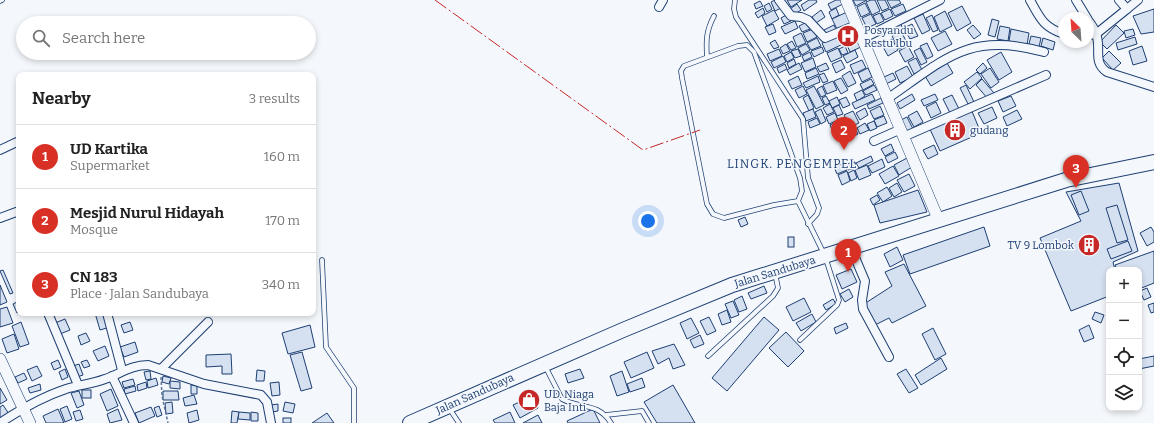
<!DOCTYPE html>
<html lang="en">
<head>
<meta charset="utf-8">
<style>
  body { margin:0; font-family:Bitter,serif; background:#f6f6f6; color:#222 }
  .controls { position:absolute; right:12px; bottom:12px; display:grid; overflow:hidden; border-radius:8px; box-shadow:0 2px 6px #0003 }
  .controls button { width:36px; height:36px; display:grid; place-items:center; padding:0; border:0; border-bottom:1px solid #e0e0e0; background:#fff; color:#222; font:20px sans-serif }
  .compass { position:absolute; left:1058px; top:12px; width:36px; height:36px; border-radius:50%; background:#fff; box-shadow:0 2px 6px #0003; rotate:335deg }
  .you { position:absolute; left:648px; top:221px; width:14px; height:14px; margin:-10px; border:3px solid #fff; border-radius:50%; background:#1a73e8; box-shadow:0 0 0 6px #1a73e833 }
  .badge { display:grid; place-items:center; width:26px; height:26px; border-radius:50%; background:#d93025; color:#fff; font-size:13px; font-weight:700 }
  .pin { position:absolute; translate:-50% -33px; filter:drop-shadow(0 1px 2px #0008) }
  .pin::after { content:''; position:absolute; top:21px; width:14px; height:12px; background:inherit; clip-path:polygon(0 0,100% 0,50% 100%) }
  .list { margin:0; padding:0; list-style:none }
  h2 { display:flex; justify-content:space-between; align-items:center; height:52px; margin:0; padding:0 16px; font-size:17px }
  h2 small { font-size:13px; font-weight:400; color:#767676 }
  .list li { display:grid; grid-template-columns:26px 1fr auto; gap:12px; align-items:center; box-sizing:border-box; height:64px; padding:0 16px; border-top:1px solid #e0e0e0 }
  .list b { display:block; font-size:15px; white-space:nowrap }
  .list p { margin:0; font-size:13px; white-space:nowrap; color:#767676 }
  .list em { font-size:13px; font-style:normal; color:#767676 }
  .icon { flex:none; width:22px; height:22px; fill:none; stroke:currentColor; stroke-width:2; stroke-linecap:round; stroke-linejoin:round }
  .map { position:relative; flex:none; width:1154px; height:423px; overflow:hidden }
  .search { position:absolute; background:#fff; box-shadow:0 2px 6px #0003; left:16px; top:16px; width:300px; height:44px; display:flex; align-items:center; gap:10px; box-sizing:border-box; padding:0 14px; border-radius:22px; color:#767676; font-size:15px }
  .panel { position:absolute; background:#fff; box-shadow:0 2px 6px #0003; left:16px; top:72px; width:300px; height:244px; border-radius:8px }
  .map>svg:first-child { display:block }
  .building { fill:#d5e0f0; stroke:#1d3f73 }
  .lines { fill:none; stroke-linecap:round; stroke-linejoin:round }
  .lane-casing { stroke:#1d3f73; stroke-width:5.5 }
  .street-casing { stroke:#1d3f73; stroke-width:10 }
  .secondary-casing { stroke:#1d3f73; stroke-width:12 }
  .highway-casing { stroke:#1d3f73; stroke-width:16 }
  .path { stroke:#5e769c; stroke-width:1.5; stroke-dasharray:3 2; stroke-linecap:butt }
  .lane { stroke:#f4f7fb; stroke-width:4 }
  .street { stroke:#f4f7fb; stroke-width:8 }
  .secondary { stroke:#f4f7fb; stroke-width:11 }
  .highway { stroke:#f4f7fb; stroke-width:14 }
  .power { stroke:#c62828; stroke-width:1; stroke-dasharray:14 3 2 3; stroke-linecap:butt }
  .labels { text-anchor:middle; dominant-baseline:central; stroke-width:3; stroke-linejoin:round; paint-order:stroke }
  .poi-label { font-size:11px; fill:#1d3f73; stroke:#f4f7fb; text-anchor:start }
  .street-label { font-size:11px; fill:#1d3f73; stroke:#f4f7fb }
  .neighbourhood-label { font-size:12px; letter-spacing:1px; fill:#1d3f73; stroke:#f4f7fb }
</style>
</head>
<body>
<div class="map">
<svg width="1154" height="423" viewBox="0 0 1154 423">
  <rect width="100%" height="100%" fill="#f4f7fb"/>
  <g class="building">
    <polygon points="775,0 781,8 775,11 771,2"/>
    <polygon points="787,0 802,0 791,7"/>
    <polygon points="809,0 816,0 817,2 804,11 801,5"/>
    <polygon points="836,0 841,0 843,4 831,10 828,4"/>
    <polygon points="853,0 867,0 856,6"/>
    <polygon points="871,0 875,0 880,11 872,15 866,2"/>
    <polygon points="877,0 885,0 889,8 882,11"/>
    <polygon points="887,0 899,0 901,3 891,8"/>
    <polygon points="760,1 763,6 756,9 754,4"/>
    <polygon points="769,3 772,9 767,12 764,6"/>
    <polygon points="865,3 870,13 861,17 857,7"/>
    <polygon points="797,4 801,10 795,14 790,9"/>
    <polygon points="903,4 906,11 895,16 891,9"/>
    <polygon points="962,6 971,23 957,31 948,13"/>
    <polygon points="763,8 765,13 758,18 755,13"/>
    <polygon points="836,8 839,15 832,19 829,12"/>
    <polygon points="890,9 893,16 885,20 881,13"/>
    <polygon points="1154,9 1154,32 1141,34 1133,16"/>
    <polygon points="774,10 779,19 767,26 762,16"/>
    <polygon points="821,10 825,17 816,23 812,17"/>
    <polygon points="945,11 952,26 940,32 934,17"/>
    <polygon points="847,12 852,24 838,31 832,19"/>
    <polygon points="880,13 884,21 877,24 873,16"/>
    <polygon points="788,14 791,21 784,24 781,18"/>
    <polygon points="871,14 876,24 867,28 862,18"/>
    <polygon points="923,14 930,30 922,34 914,18"/>
    <polygon points="932,15 938,30 933,32 926,18"/>
    <polygon points="992,19 999,21 995,37 988,35"/>
    <polygon points="795,21 798,28 785,34 781,27"/>
    <polygon points="807,22 810,29 802,32 799,26"/>
    <polygon points="900,22 903,29 894,33 890,26"/>
    <polygon points="773,24 776,32 769,35 765,27"/>
    <polygon points="912,24 918,36 910,39 904,28"/>
    <polygon points="834,25 837,32 827,36 824,30"/>
    <polygon points="973,25 981,34 974,39 967,30"/>
    <polygon points="1116,25 1124,33 1107,49 1100,42"/>
    <polygon points="1000,26 1010,28 1008,41 997,39"/>
    <polygon points="813,29 817,37 807,42 803,33"/>
    <polygon points="852,29 857,38 844,45 839,35"/>
    <polygon points="1011,29 1029,33 1027,45 1009,41"/>
    <polygon points="1133,29 1135,35 1126,38 1124,31"/>
    <polygon points="901,31 908,45 899,49 892,36"/>
    <polygon points="945,31 952,44 938,51 931,38"/>
    <polygon points="801,33 806,43 797,47 793,37"/>
    <polygon points="839,36 843,44 826,52 822,43"/>
    <polygon points="1031,36 1041,38 1039,47 1029,44"/>
    <polygon points="1135,37 1137,44 1118,50 1116,43"/>
    <polygon points="817,38 821,46 811,50 807,43"/>
    <polygon points="1043,38 1055,42 1053,50 1041,46"/>
    <polygon points="892,39 898,50 888,56 882,45"/>
    <polygon points="775,40 779,47 774,49 770,43"/>
    <polygon points="858,40 861,47 850,52 847,45"/>
    <polygon points="792,41 796,48 791,50 787,44"/>
    <polygon points="927,43 933,56 927,59 920,46"/>
    <polygon points="786,44 790,51 783,54 780,48"/>
    <polygon points="806,44 810,50 802,55 798,48"/>
    <polygon points="845,46 848,53 842,55 839,49"/>
    <polygon points="908,46 914,57 905,62 899,51"/>
    <polygon points="1142,46 1147,61 1133,65 1129,51"/>
    <polygon points="822,47 824,52 814,57 811,51"/>
    <polygon points="838,48 842,57 831,62 827,53"/>
    <polygon points="920,48 927,62 921,65 914,51"/>
    <polygon points="779,49 782,56 770,61 767,54"/>
    <polygon points="798,49 801,56 795,58 791,51"/>
    <polygon points="855,50 858,57 847,63 843,56"/>
    <polygon points="1109,51 1121,63 1113,70 1102,58"/>
    <polygon points="791,52 794,58 787,62 784,56"/>
    <polygon points="810,52 812,57 804,61 802,56"/>
    <polygon points="1001,52 1012,72 999,80 987,60"/>
    <polygon points="783,56 786,62 774,68 771,62"/>
    <polygon points="813,58 816,67 805,72 801,63"/>
    <polygon points="916,58 922,70 914,74 908,62"/>
    <polygon points="794,59 796,64 789,68 787,63"/>
    <polygon points="841,60 845,68 836,73 832,64"/>
    <polygon points="862,60 866,68 854,74 850,65"/>
    <polygon points="799,63 802,69 790,75 787,70"/>
    <polygon points="826,63 829,69 820,72 817,67"/>
    <polygon points="947,63 953,73 931,86 925,76"/>
    <polygon points="983,63 987,68 980,74 976,70"/>
    <polygon points="785,64 787,69 779,73 777,68"/>
    <polygon points="907,66 913,77 900,83 895,72"/>
    <polygon points="816,68 819,74 807,79 805,73"/>
    <polygon points="868,68 872,77 862,82 858,73"/>
    <polygon points="990,68 999,82 991,88 981,74"/>
    <polygon points="850,71 856,83 848,87 842,76"/>
    <polygon points="977,72 982,78 970,89 964,82"/>
    <polygon points="824,73 828,81 823,83 819,75"/>
    <polygon points="893,73 896,79 886,84 884,77"/>
    <polygon points="798,76 802,85 792,89 788,81"/>
    <polygon points="818,76 820,82 806,88 803,83"/>
    <polygon points="841,78 848,90 841,94 834,81"/>
    <polygon points="871,79 874,84 863,90 860,84"/>
    <polygon points="982,79 994,93 988,99 976,85"/>
    <polygon points="833,81 837,90 827,94 823,85"/>
    <polygon points="874,85 877,90 866,95 863,91"/>
    <polygon points="966,85 974,102 968,104 960,88"/>
    <polygon points="803,86 807,94 799,98 795,90"/>
    <polygon points="814,86 824,105 816,109 806,90"/>
    <polygon points="822,86 826,95 821,97 817,89"/>
    <polygon points="862,90 865,96 857,101 854,94"/>
    <polygon points="872,94 875,100 855,109 852,103"/>
    <polygon points="912,94 915,100 900,109 897,103"/>
    <polygon points="935,94 938,100 924,106 921,100"/>
    <polygon points="808,95 814,108 809,111 803,98"/>
    <polygon points="952,95 959,109 950,113 943,99"/>
    <polygon points="826,96 830,103 825,105 822,98"/>
    <polygon points="1011,96 1016,106 1003,112 998,101"/>
    <polygon points="837,97 840,104 832,108 829,101"/>
    <polygon points="846,97 850,105 843,108 839,100"/>
    <polygon points="881,98 883,103 869,109 867,105"/>
    <polygon points="936,102 941,113 931,118 926,107"/>
    <polygon points="830,104 834,112 827,115 823,108"/>
    <polygon points="839,105 843,114 837,116 833,108"/>
    <polygon points="880,106 884,115 874,119 870,111"/>
    <polygon points="992,107 997,118 984,124 978,113"/>
    <polygon points="865,108 868,115 860,120 856,113"/>
    <polygon points="813,109 816,117 806,121 803,113"/>
    <polygon points="821,109 826,121 821,124 815,112"/>
    <polygon points="971,109 981,133 940,151 929,127"/>
    <polygon points="1017,110 1022,119 1007,126 1003,117"/>
    <polygon points="853,111 859,123 850,127 844,115"/>
    <polygon points="917,111 923,122 914,127 908,116"/>
    <polygon points="835,113 838,120 829,124 826,117"/>
    <polygon points="884,116 887,123 877,127 874,120"/>
    <polygon points="907,117 913,129 907,132 901,120"/>
    <polygon points="817,118 820,124 810,128 808,122"/>
    <polygon points="841,120 846,131 835,137 830,125"/>
    <polygon points="874,121 877,128 870,131 867,124"/>
    <polygon points="865,123 869,130 860,134 857,128"/>
    <polygon points="855,128 858,134 850,138 847,132"/>
    <polygon points="891,144 894,151 885,156 881,149"/>
    <polygon points="934,145 938,154 928,159 923,150"/>
    <polygon points="895,152 898,158 888,163 885,157"/>
    <polygon points="871,156 873,161 859,168 856,163"/>
    <polygon points="907,158 912,167 899,175 894,165"/>
    <polygon points="882,159 885,167 872,173 868,166"/>
    <polygon points="855,162 856,168 848,170 846,164"/>
    <polygon points="844,163 847,170 837,174 834,167"/>
    <polygon points="867,165 871,175 859,180 855,170"/>
    <polygon points="893,166 899,176 885,184 879,174"/>
    <polygon points="854,170 857,178 851,181 848,173"/>
    <polygon points="847,171 850,181 842,185 838,175"/>
    <polygon points="909,174 915,186 904,192 897,180"/>
    <polygon points="897,183 902,192 894,197 889,188"/>
    <polygon points="1119,183 1138,251 1113,262 1115,270 1109,270 1109,296 1071,311 1040,238 1081,221 1066,192"/>
    <polygon points="887,187 892,196 883,202 877,193"/>
    <polygon points="918,190 927,212 880,223 874,205"/>
    <polygon points="1081,191 1089,211 1079,215 1071,195"/>
    <polygon points="877,195 880,200 873,205 870,199"/>
    <polygon points="1117,205 1128,240 1117,243 1106,208"/>
    <polygon points="745,217 748,224 741,227 738,220"/>
    <polygon points="984,227 990,246 910,274 903,255"/>
    <polygon points="1151,227 1154,232 1154,242 1147,246 1140,233"/>
    <rect x="788" y="237" width="6" height="10"/>
    <polygon points="1128,241 1132,251 1111,259 1107,249"/>
    <polygon points="897,247 903,260 890,267 884,254"/>
    <polygon points="1154,251 1154,283 1139,289 1139,270 1117,270 1115,265"/>
    <polygon points="904,264 926,306 892,323 889,318 875,325 864,304 892,286 885,272"/>
    <polygon points="851,269 857,282 842,289 836,275"/>
    <polygon points="3,270 13,293 10,294 0,271"/>
    <polygon points="0,285 7,302 0,305"/>
    <polygon points="764,286 767,293 751,299 748,293"/>
    <polygon points="1147,288 1151,297 1144,300 1140,291"/>
    <polygon points="849,289 853,297 845,302 840,294"/>
    <polygon points="742,296 747,309 739,312 734,300"/>
    <polygon points="804,298 811,312 793,321 786,307"/>
    <polygon points="833,299 836,304 826,310 823,305"/>
    <polygon points="19,301 19,312 17,313 13,304"/>
    <polygon points="733,301 739,315 731,318 725,304"/>
    <polygon points="1154,303 1154,312 1151,313 1148,305"/>
    <polygon points="7,307 13,323 0,327 0,309"/>
    <polygon points="727,310 731,322 722,325 718,314"/>
    <polygon points="1095,312 1104,315 1101,323 1092,319"/>
    <polygon points="95,313 105,313 110,327 100,330"/>
    <polygon points="812,314 816,322 801,331 796,323"/>
    <polygon points="709,317 716,331 707,335 700,321"/>
    <polygon points="764,317 779,330 727,391 712,378"/>
    <polygon points="691,318 699,333 687,339 680,323"/>
    <polygon points="65,319 70,330 60,334 55,323"/>
    <polygon points="21,322 29,344 20,347 12,326"/>
    <polygon points="130,322 133,330 124,333 121,325"/>
    <polygon points="846,323 848,328 836,334 834,328"/>
    <polygon points="310,325 315,347 288,354 282,333"/>
    <polygon points="1089,325 1094,338 1084,342 1079,330"/>
    <polygon points="933,328 946,354 935,360 922,334"/>
    <polygon points="786,332 804,351 788,367 769,348"/>
    <polygon points="86,333 90,341 81,345 78,336"/>
    <polygon points="14,334 19,349 7,353 2,339"/>
    <polygon points="700,335 704,344 694,348 690,340"/>
    <polygon points="135,342 138,352 124,357 120,347"/>
    <polygon points="674,344 685,365 673,369 669,358 658,364 652,351"/>
    <polygon points="105,346 109,356 98,361 93,351"/>
    <polygon points="302,352 312,388 301,391 290,355"/>
    <polygon points="647,352 654,368 631,378 624,362"/>
    <polygon points="231,354 232,374 222,374 222,366 206,367 206,355"/>
    <polygon points="1154,356 1154,366 1139,369 1139,359"/>
    <polygon points="941,358 947,369 921,385 915,375"/>
    <polygon points="58,360 61,367 54,370 51,363"/>
    <polygon points="87,360 90,366 84,368 81,362"/>
    <polygon points="79,364 83,375 77,377 73,366"/>
    <polygon points="37,366 42,376 32,381 27,370"/>
    <polygon points="65,369 68,377 62,380 59,372"/>
    <polygon points="580,369 584,378 568,383 565,374"/>
    <polygon points="906,369 918,388 909,393 897,374"/>
    <polygon points="257,370 265,371 264,381 256,381"/>
    <polygon points="150,371 151,379 146,380 144,372"/>
    <polygon points="622,371 629,392 617,396 610,376"/>
    <polygon points="24,373 27,379 18,383 15,377"/>
    <polygon points="163,376 171,378 169,384 162,382"/>
    <polygon points="156,378 158,385 148,388 147,381"/>
    <polygon points="642,378 645,387 630,392 627,384"/>
    <polygon points="133,379 135,385 124,388 122,382"/>
    <polygon points="170,381 180,382 180,389 170,388"/>
    <polygon points="146,382 147,388 138,391 137,385"/>
    <polygon points="279,382 280,395 272,396 270,383"/>
    <polygon points="40,384 41,390 30,393 28,388"/>
    <polygon points="191,385 197,386 197,394 191,394"/>
    <polygon points="673,385 695,423 657,423 644,402"/>
    <polygon points="135,386 136,391 125,394 124,389"/>
    <polygon points="0,388 7,400 0,404"/>
    <polygon points="111,389 118,406 107,411 100,394"/>
    <rect x="82" y="390" width="9" height="8"/>
    <polygon points="79,391 84,405 77,408 71,393"/>
    <polygon points="163,391 178,391 179,400 163,400"/>
    <polygon points="194,395 197,404 185,406 183,398"/>
    <polygon points="532,396 538,408 520,418 513,405"/>
    <polygon points="172,402 173,413 166,414 165,403"/>
    <polygon points="285,402 295,404 293,413 283,411"/>
    <polygon points="278,404 278,411 272,412 271,405"/>
    <polygon points="3,405 9,414 0,419 0,407"/>
    <polygon points="67,406 72,419 65,422 60,409"/>
    <polygon points="159,406 162,415 157,417 154,408"/>
    <polygon points="151,407 155,416 139,423 135,413"/>
    <polygon points="58,409 64,423 46,423 43,416"/>
    <polygon points="118,409 122,420 110,423 107,414"/>
    <polygon points="593,409 600,423 568,423 567,421"/>
    <polygon points="80,410 83,419 76,421 73,412"/>
    <polygon points="197,410 199,420 189,423 187,413"/>
    <polygon points="232,411 239,412 237,423 231,423"/>
    <polygon points="239,412 250,413 250,420 238,419"/>
    <polygon points="251,412 258,413 258,421 251,421"/>
    <polygon points="510,412 515,423 495,423 493,420"/>
    <polygon points="327,413 334,423 312,423"/>
    <polygon points="538,415 542,423 523,423"/>
    <rect x="283" y="418" width="8" height="5"/>
  </g>
  <g class="lines">
    <g class="lane-casing">
      <g id="lane">
        <polyline points="735,0 734,9 736,17 803,119 808,178 819,208 817,214 808,224"/>
        <polyline points="0,1 2,0"/>
        <path d="M 707,57 C 706,41 706,31 714,16"/>
        <polyline points="798,201 802,191 800,178 754,52 747,45 738,46 684,66 681,71 682,78 707,204 713,214 724,218 774,205 798,201 825,256 839,300 837,305 800,340"/>
        <polyline points="322,260 326,347 354,388 354,423"/>
        <polyline points="708,356 773,296 778,288 775,273"/>
        <path d="M 545,366 L 562,399 C 580,409 598,402 611,423"/>
        <polyline points="449,408 459,423"/>
        <polyline points="606,415 642,411 649,423"/>
      </g>
    </g>
    <g class="street-casing">
      <g id="street">
        <polyline points="779,0 791,16 801,17 808,20 825,38 856,25"/>
        <path d="M 1030,0 C 1040,18 1043,27 1064,34"/>
        <polyline points="1076,0 1087,18"/>
        <polyline points="659,7 663,0"/>
        <polyline points="1127,9 1138,0"/>
        <path d="M 1088,20 C 1091,24 1095,29 1096,34 C 1102,48 1092,62 1107,72 L 1154,87"/>
        <polyline points="1088,35 1096,34 1127,9 1119,0"/>
        <polyline points="862,39 940,0"/>
        <path d="M 887,99 C 945,59 969,31 1044,52"/>
        <polyline points="903,137 1046,75"/>
        <polyline points="874,141 899,130"/>
        <polyline points="0,150 19,141"/>
        <polyline points="0,218 19,211"/>
        <polyline points="851,248 865,281 862,300 863,309 889,357"/>
        <polyline points="48,313 78,385"/>
        <polyline points="107,313 122,370"/>
        <polyline points="161,369 208,322"/>
        <polyline points="112,376 134,423"/>
        <path d="M 0,423 C 21,409 42,397 66,389 C 79,385 92,384 105,379 C 120,374 131,365 148,365 L 204,384 L 261,395 L 267,402 L 271,423"/>
      </g>
    </g>
    <g class="secondary-casing">
      <g id="secondary">
        <polyline points="846,0 939,221"/>
        <polyline points="0,359 30,423"/>
      </g>
    </g>
    <g class="highway-casing">
      <polyline id="highway" points="410,423 623,330 732,285 1066,180 1154,162"/>
    </g>
    <polyline class="path" points="161,377 162,396 168,423"/>
    <use href="#lane" class="lane"/>
    <use href="#street" class="street"/>
    <use href="#secondary" class="secondary"/>
    <use href="#highway" class="highway"/>
    <polyline class="power" points="435,0 643,150 700,130"/>
  </g>
  <defs>
    <g id="hospital-disc" transform="scale(1.15)"><circle r="9.5" fill="#c62828" stroke="#f4f7fb"/><path d="M-5-5h3v3.5h4V-5h3V5h-3V1.5h-4V5h-3Z" fill="#fff"/></g>
    <g id="building-disc" transform="scale(1.15)"><circle r="9.5" fill="#c62828" stroke="#f4f7fb"/><path d="M-4-6H4V6H1V3H-1V6H-4ZM-2.5-4.3h1.7v1.8h-1.7ZM.8-4.3h1.7v1.8H.8ZM-2.5-1h1.7V.8h-1.7ZM.8-1h1.7V.8H.8Z" fill="#fff"/></g>
    <g id="shop-disc" transform="scale(1.15)"><circle r="9.5" fill="#c62828" stroke="#f4f7fb"/><path d="M-5-2.5h2.3a2.7 3.5 0 0 1 5.4 0H5L5.5 6h-11ZM-1.5-2.5h3a1.5 2.3 0 0 0-3 0Z" fill="#fff"/></g>
  </defs>
  <g fill-rule="evenodd">
    <use href="#hospital-disc" x="848" y="36"/>
    <use href="#building-disc" x="955" y="130"/>
    <use href="#building-disc" x="1089" y="245"/>
    <use href="#shop-disc" x="529" y="400"/>
  </g>
  <g class="labels">
    <g class="poi-label">
      <text x="864" y="30">Posyandu<tspan x="864" dy="13">Restu Ibu</tspan></text>
      <text x="970" y="130">gudang</text>
      <text x="1074" y="245" text-anchor="end">TV 9 Lombok</text>
      <text x="544" y="394">UD. Niaga<tspan x="544" dy="13">Baja Inti</tspan></text>
    </g>
    <g class="street-label">
      <text transform="translate(775 272) rotate(-17)">Jalan Sandubaya</text>
      <text transform="translate(475 394) rotate(-24)">Jalan Sandubaya</text>
    </g>
    <g class="neighbourhood-label">
      <text x="792" y="164">LINGK. PENGEMPEL</text>
    </g>
  </g>
</svg>
<div class="controls">
<button>+</button>
<button>−</button>
<button><svg class="icon" aria-label="locate" viewBox="0 0 24 24"><circle cx="12" cy="12" r="6"/><path d="M12 2v4M12 18v4M2 12h4M18 12h4"/></svg></button>
<button><svg class="icon" aria-label="layers" viewBox="0 0 24 24"><path d="M12 4l9 5-9 5-9-5zM3 14l9 5 9-5"/></svg></button>
</div>
<svg class="compass" viewBox="-18 -18 36 36"><path d="M0-13l5 13h-10z" fill="#e53935"/><path d="M0 13l5-13h-10z" fill="#767676"/></svg>
<div class="you"></div>
<div class="pin badge" style="left:848px;top:272px">1</div>
<div class="pin badge" style="left:844px;top:150px">2</div>
<div class="pin badge" style="left:1076px;top:188px">3</div>
<div class="search"><svg class="icon" aria-label="search" viewBox="0 0 24 24"><circle cx="10" cy="10" r="6"/><path d="M15 15l6 6"/></svg>Search here</div>
<section class="panel">
<h2>Nearby<small>3 results</small></h2>
<ul class="list">
<li><span class="badge">1</span><div><b>UD Kartika</b><p>Supermarket</p></div><em>160 m</em></li>
<li><span class="badge">2</span><div><b>Mesjid Nurul Hidayah</b><p>Mosque</p></div><em>170 m</em></li>
<li><span class="badge">3</span><div><b>CN 183</b><p>Place · Jalan Sandubaya</p></div><em>340 m</em></li>
</ul>
</section>
</div>
</body>
</html>
